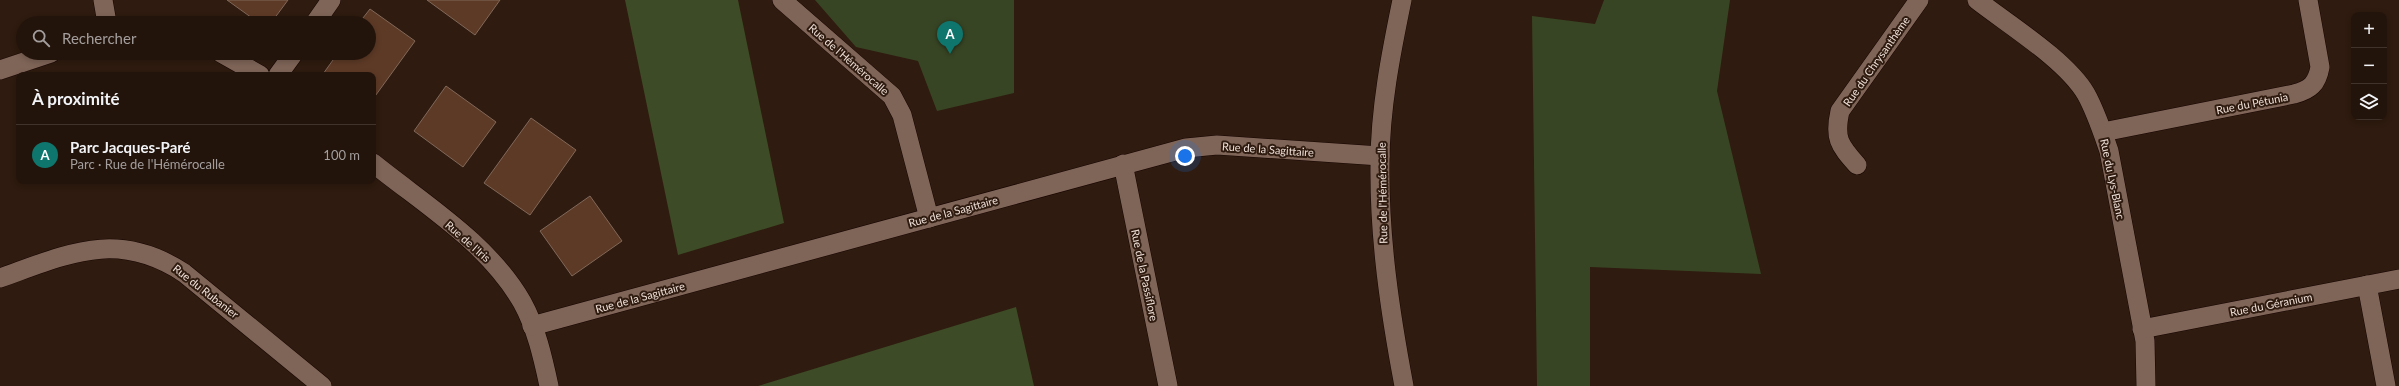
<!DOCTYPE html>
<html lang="fr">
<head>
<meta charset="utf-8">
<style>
  body { margin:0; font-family:Lato,sans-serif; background:#2b1d14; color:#f1f3f6 }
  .controls { position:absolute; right:12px; top:12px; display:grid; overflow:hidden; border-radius:8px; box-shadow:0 2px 6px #0003 }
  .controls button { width:36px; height:36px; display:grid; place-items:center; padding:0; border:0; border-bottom:1px solid #40332c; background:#23140b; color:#f1f3f6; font:20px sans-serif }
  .you { position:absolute; left:1185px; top:156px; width:14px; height:14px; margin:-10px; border:3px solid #fff; border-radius:50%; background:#1a73e8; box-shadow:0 0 0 6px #1a73e833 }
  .badge { display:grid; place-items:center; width:26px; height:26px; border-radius:50%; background:#0f766e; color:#fff; font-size:13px; font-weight:700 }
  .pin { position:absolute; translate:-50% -33px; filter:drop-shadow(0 1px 2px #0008) }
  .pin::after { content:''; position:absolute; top:21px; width:14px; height:12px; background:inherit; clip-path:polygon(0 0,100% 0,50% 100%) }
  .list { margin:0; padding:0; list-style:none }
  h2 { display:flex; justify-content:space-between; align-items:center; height:52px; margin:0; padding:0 16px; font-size:17px }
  h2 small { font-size:13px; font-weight:400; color:#a39e9d }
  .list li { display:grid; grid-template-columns:26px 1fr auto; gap:12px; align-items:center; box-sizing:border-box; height:60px; padding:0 16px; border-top:1px solid #40332c }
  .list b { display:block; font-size:15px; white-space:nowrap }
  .list p { margin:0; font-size:13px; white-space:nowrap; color:#a39e9d }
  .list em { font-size:13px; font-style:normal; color:#a39e9d }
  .icon { flex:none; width:22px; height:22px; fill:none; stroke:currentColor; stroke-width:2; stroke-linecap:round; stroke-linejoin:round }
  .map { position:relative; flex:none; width:2399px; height:386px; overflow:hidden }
  .search { position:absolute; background:#23140b; box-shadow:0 2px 6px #0003; left:16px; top:16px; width:360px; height:44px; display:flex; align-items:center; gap:10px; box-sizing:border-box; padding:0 14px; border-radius:22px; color:#a39e9d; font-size:15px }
  .panel { position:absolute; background:#23140b; box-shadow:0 2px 6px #0003; left:16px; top:72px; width:360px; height:112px; border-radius:8px }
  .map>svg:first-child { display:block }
  .green { fill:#384524 }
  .forest { fill:#3d4b26 }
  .building { fill:#5d3a26; stroke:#81685a }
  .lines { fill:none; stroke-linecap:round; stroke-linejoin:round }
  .minor-casing { stroke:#170500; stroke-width:20 }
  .minor { stroke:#7f6558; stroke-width:19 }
  .labels { text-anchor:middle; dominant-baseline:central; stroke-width:4; stroke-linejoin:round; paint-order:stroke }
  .street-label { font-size:11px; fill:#eddfd7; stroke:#2f1b0f }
</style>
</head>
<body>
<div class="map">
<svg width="2399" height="386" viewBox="0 0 2399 386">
  <rect width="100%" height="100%" fill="#2f1b0f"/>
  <g class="green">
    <polygon points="815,0 1014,0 1014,93 937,111 918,61 856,47"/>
    <polygon points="1604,0 1730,0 1717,91 1761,274 1590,267 1590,386 1537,386 1532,16 1595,24"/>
  </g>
  <g class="forest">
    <polygon points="625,0 738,0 784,223 678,255"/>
    <polygon points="1016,307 1034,386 758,386"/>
  </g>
  <g class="building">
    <polygon points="227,0 288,0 271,23 259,23"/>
    <polygon points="427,0 500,0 475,35"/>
    <polygon points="370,9 415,41 373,99 373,75 323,74 338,53 369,53 369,23 359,23"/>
    <polygon points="446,86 496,122 463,167 414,131"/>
    <polygon points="531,118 576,150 530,215 484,183"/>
    <polygon points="590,196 622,241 572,276 540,231"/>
  </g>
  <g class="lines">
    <g class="minor-casing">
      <g id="minor">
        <polyline points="103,0 107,23"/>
        <polyline points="782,0 892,96 902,115 929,218"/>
        <path d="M 1402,0 C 1391,53 1380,109 1380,163 C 1379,238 1390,312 1404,386"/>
        <path d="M 1977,0 C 2009,25 2066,60 2086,94 C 2096,112 2102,131 2109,151 L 2145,341 L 2146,386"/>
        <polyline points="315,23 331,0"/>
        <polyline points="221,53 260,75"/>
        <polyline points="0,70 51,53"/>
        <polyline points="278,75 294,53"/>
        <path d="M 2103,132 L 2294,94 C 2310,90 2317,84 2320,67 L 2308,0"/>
        <path d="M 373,163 C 425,205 488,243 522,302 C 536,327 543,358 549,386"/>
        <polyline points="1123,164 1168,386"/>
        <path d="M 1857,165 C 1839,145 1834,138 1840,111 L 1919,0"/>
        <path d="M 0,278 C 68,254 117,229 184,273 L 322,386"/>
        <polyline points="2367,285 2386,386"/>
        <polyline points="532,326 1186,148 1217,145 1380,156"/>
        <polyline points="2142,329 2399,279"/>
      </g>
    </g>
    <use href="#minor" class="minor"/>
  </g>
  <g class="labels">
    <g class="street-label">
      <text transform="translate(849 59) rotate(41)">Rue de l'Hémérocalle</text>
      <text transform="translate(1876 61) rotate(-55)">Rue du Chrysanthème</text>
      <text transform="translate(2252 103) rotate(-11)">Rue du Pétunia</text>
      <text transform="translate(1268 149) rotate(4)">Rue de la Sagittaire</text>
      <text transform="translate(2113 179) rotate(78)">Rue du Lys-Blanc</text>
      <text transform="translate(1382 193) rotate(-91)">Rue de l'Hémérocalle</text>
      <text transform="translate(953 211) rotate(-15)">Rue de la Sagittaire</text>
      <text transform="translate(468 241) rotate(41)">Rue de l'Iris</text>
      <text transform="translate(1145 275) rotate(78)">Rue de la Passiflore</text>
      <text transform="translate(206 291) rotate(38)">Rue du Rubanier</text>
      <text transform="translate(640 297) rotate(-15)">Rue de la Sagittaire</text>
      <text transform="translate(2271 304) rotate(-11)">Rue du Géranium</text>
    </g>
  </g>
</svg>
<div class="controls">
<button>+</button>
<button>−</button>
<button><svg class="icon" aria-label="layers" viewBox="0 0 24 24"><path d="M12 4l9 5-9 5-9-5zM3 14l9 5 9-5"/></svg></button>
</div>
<div class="you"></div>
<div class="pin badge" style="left:950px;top:54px">A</div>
<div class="search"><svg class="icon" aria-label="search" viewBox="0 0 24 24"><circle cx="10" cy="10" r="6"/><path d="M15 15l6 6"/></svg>Rechercher</div>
<section class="panel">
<h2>À proximité<small></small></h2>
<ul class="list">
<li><span class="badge">A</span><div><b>Parc Jacques-Paré</b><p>Parc · Rue de l'Hémérocalle</p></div><em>100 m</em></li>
</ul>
</section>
</div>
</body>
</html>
